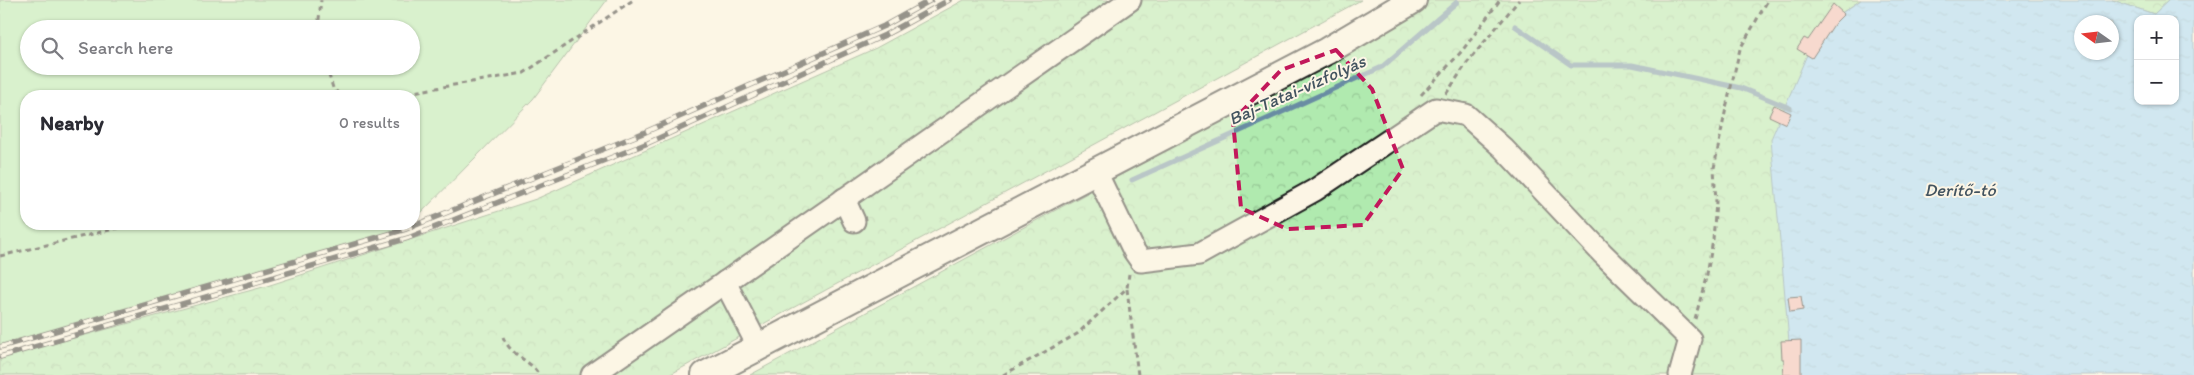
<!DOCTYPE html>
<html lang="en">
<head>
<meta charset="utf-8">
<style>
  body { margin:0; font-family:Itim,sans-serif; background:#f2f2f3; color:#2b2b33 }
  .controls { position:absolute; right:15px; top:15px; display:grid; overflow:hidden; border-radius:10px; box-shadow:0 1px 4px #0004 }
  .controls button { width:45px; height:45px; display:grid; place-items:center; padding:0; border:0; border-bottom:1px solid #e1e1e2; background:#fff; color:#2b2b33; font:25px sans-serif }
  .compass { position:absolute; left:2074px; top:15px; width:45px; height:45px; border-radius:50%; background:#fff; box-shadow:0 1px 4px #0004; rotate:284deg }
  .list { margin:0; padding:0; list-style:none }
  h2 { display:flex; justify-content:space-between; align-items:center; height:65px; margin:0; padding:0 20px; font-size:21px }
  h2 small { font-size:16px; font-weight:400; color:#7c7c81 }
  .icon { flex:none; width:28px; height:28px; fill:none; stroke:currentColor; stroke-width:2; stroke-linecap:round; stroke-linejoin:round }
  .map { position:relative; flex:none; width:2194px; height:375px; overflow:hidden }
  .search { position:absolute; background:#fff; box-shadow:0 1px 4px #0004; left:20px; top:20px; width:400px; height:55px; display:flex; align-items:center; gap:12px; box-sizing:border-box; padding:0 18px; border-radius:28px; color:#7c7c81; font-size:19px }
  .panel { position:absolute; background:#fff; box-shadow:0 1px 4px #0004; left:20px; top:90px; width:400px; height:140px; border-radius:20px }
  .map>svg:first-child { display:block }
  .grass { fill:#b0eaaf; stroke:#668366; fill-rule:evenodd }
  .forest { fill:url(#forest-crowns); stroke:#668366 }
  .water { fill:url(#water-ripples); stroke:#698ca3; fill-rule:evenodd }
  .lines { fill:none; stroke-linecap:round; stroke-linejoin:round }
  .stream { stroke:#698ca3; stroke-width:5 }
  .building { fill:#f1b6b1; stroke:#1c1c1c }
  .minor-casing { stroke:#1c1c1c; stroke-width:25 }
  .major-casing { stroke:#1c1c1c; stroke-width:30 }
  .path { stroke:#1c1c1c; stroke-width:3; stroke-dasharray:5 4; stroke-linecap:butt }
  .minor { stroke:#fcf5e5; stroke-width:21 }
  .major { stroke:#fcf5e5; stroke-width:26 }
  .rail-casing { stroke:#1c1c1c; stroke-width:5.5 }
  .rail { stroke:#fcf5e5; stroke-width:4; stroke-dasharray:11; stroke-linecap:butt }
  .marked { fill:none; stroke:#c2185b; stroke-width:4; stroke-dasharray:10 6; stroke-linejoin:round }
  .labels { text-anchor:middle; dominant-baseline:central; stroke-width:4; stroke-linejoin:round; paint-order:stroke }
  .water-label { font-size:18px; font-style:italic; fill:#435460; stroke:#fcf5e5 }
</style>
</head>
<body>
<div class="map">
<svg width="2194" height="375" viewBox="0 0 2194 375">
  <defs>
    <pattern id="forest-crowns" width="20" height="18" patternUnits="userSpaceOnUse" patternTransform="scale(1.25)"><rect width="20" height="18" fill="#b0eaaf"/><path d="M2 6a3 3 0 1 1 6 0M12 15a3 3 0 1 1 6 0" fill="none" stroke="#97c896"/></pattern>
    <pattern id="water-ripples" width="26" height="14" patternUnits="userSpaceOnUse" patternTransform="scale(1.25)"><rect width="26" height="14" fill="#9dd6fd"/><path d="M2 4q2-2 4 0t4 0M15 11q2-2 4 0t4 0" fill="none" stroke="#87b7d8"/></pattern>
  </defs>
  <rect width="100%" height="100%" fill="#fcf5e5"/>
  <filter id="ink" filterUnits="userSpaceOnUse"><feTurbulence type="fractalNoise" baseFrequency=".02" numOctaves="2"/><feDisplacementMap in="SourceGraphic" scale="10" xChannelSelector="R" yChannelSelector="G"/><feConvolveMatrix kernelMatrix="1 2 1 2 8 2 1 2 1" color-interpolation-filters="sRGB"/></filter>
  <g filter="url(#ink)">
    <path class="grass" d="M 0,0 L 607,0 L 533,99 L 414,220 L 414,96 L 26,96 L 26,224 L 411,224 L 406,229 L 0,347 ZM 29,29 L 411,29 L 411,66 L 29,66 Z"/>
    <g class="forest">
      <polygon points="964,0 1361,0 669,375 0,375 0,358 267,286 536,199 876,48"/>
      <polygon points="1430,0 1861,0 1817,29 1792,375 750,375 1256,102"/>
      <polygon points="2112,0 2169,0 2154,14"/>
    </g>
    <path class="water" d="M 1861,0 L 2112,0 L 2154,14 L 2169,0 L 2194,0 L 2194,375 L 1792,375 L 1771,139 L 1818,29 ZM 2138,19 L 2175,19 L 2175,101 L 2138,101 ZM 2082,22 L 2112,22 L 2112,52 L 2082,52 Z"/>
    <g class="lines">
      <g class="stream">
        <polyline points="1515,26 1571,65 1632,65 1741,88 1790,108"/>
        <polyline points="1132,180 1382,67 1457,2"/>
      </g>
    </g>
    <g class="building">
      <polygon points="1833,4 1844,14 1835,23 1812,58 1797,49 1804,38 1808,40"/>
      <polygon points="1774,105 1791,113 1786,124 1769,116"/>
      <polygon points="1801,296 1803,310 1790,312 1788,297"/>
      <polygon points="1801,340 1801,375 1783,375 1784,359 1782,359 1781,341"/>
    </g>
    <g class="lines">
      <g class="minor-casing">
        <g id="minor">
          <polyline points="1096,172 1134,251 1141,261 1199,254 1315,190 1436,109 1466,115 1503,148 1603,254 1690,339 1680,375"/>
          <polyline points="844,199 854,221"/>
          <polyline points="725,282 758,346"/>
          <polyline points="592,375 1130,0"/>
        </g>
      </g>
      <g class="major-casing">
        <polyline id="major" points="705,375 1327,51 1413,0"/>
      </g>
      <g class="path">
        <polyline points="318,29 321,0"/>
        <polyline points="326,66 333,88 341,96"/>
        <polyline points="1446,94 1467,63 1519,0"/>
        <polyline points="1421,95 1462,51 1500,0"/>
        <polyline points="390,96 524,73 633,0"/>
        <polyline points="0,256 135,224"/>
        <polyline points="1127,289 1138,375"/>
        <polyline points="1695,319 1707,274 1713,240 1716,202 1714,168 1726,108 1740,49 1768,0"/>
        <path d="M 503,337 C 512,358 529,358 539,375"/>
        <polyline points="1003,375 1077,334 1127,288 1129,274"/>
      </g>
      <use href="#minor" class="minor"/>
      <use href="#major" class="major"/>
      <g class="rail-casing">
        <g id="rail">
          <polyline points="0,347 406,229 643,133 884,26 931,0"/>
          <polyline points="0,357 408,238 648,143 885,35 949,0"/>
        </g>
      </g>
      <use href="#rail" class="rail"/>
    </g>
  </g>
  <path d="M0 0H2194V375H0ZM 1336,50 L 1372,89 L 1403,169 L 1363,225 L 1287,229 L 1241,208 L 1233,121 L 1281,70 Z" fill="#fcf5e5" fill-opacity=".55" fill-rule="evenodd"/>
  <path class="marked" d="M 1336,50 L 1372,89 L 1403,169 L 1363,225 L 1287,229 L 1241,208 L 1233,121 L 1281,70 Z"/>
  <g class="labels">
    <g class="water-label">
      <text transform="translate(1297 90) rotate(-24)">Baj-Tatai-vízfolyás</text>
      <text x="1960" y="190">Derítő-tó</text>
    </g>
  </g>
</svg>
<div class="controls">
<button>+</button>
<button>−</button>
</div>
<svg class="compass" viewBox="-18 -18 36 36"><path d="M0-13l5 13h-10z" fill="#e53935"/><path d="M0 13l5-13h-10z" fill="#7c7c81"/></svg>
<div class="search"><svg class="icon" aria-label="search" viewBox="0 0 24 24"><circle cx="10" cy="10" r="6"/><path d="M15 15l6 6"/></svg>Search here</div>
<section class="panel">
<h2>Nearby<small>0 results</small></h2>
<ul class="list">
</ul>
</section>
</div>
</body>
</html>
